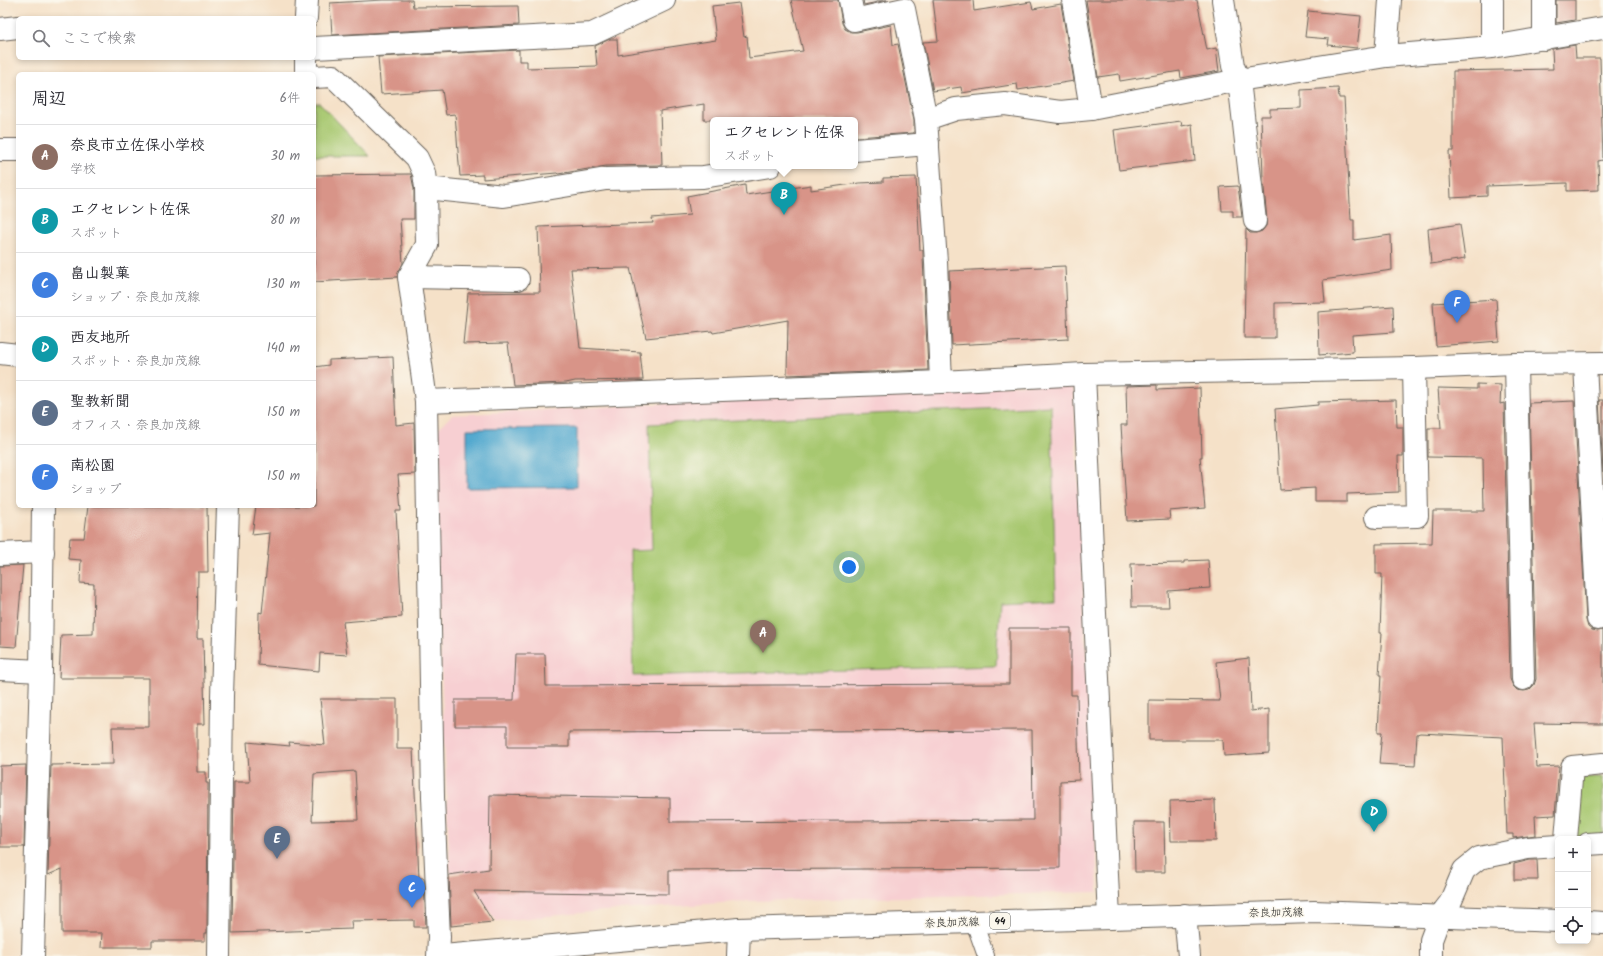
<!DOCTYPE html>
<html lang="ja">
<head>
<meta charset="utf-8">
<style>
  body { margin:0; font-family:Kalam,"Klee One",sans-serif; background:#f2f2f3; color:#2b2b33 }
  .controls { position:absolute; right:12px; bottom:12px; display:grid; overflow:hidden; border-radius:6px; box-shadow:0 2px 6px #0003 }
  .controls button { width:36px; height:36px; display:grid; place-items:center; padding:0; border:0; border-bottom:1px solid #e1e1e2; background:#fff; color:#2b2b33; font:20px sans-serif }
  .you { position:absolute; left:849px; top:567px; width:14px; height:14px; margin:-10px; border:3px solid #fff; border-radius:50%; background:#1a73e8; box-shadow:0 0 0 6px #1a73e833 }
  .badge { display:grid; place-items:center; width:26px; height:26px; border-radius:50%; background:#d1495b; color:#fff; font-size:13px; font-weight:700 }
  .pin { position:absolute; translate:-50% -33px; filter:drop-shadow(0 1px 2px #0008) }
  .pin::after { content:''; position:absolute; top:21px; width:14px; height:12px; background:inherit; clip-path:polygon(0 0,100% 0,50% 100%) }
  .popup { position:absolute; left:710px; top:117px; width:148px; height:52px; box-sizing:border-box; display:grid; place-content:center; border-radius:6px; background:#fff; filter:drop-shadow(0 1px 3px #0005); font-size:13px; white-space:nowrap; color:#7c7c81 }
  .popup b { font-size:15px; color:#2b2b33 }
  .popup::after { content:''; position:absolute; left:50%; top:100%; margin-left:-8px; border:8px solid transparent; border-top-color:#fff }
  .list { margin:0; padding:0; list-style:none }
  h2 { display:flex; justify-content:space-between; align-items:center; height:52px; margin:0; padding:0 16px; font-size:17px }
  h2 small { font-size:13px; font-weight:400; color:#7c7c81 }
  .list li { display:grid; grid-template-columns:26px 1fr auto; gap:12px; align-items:center; box-sizing:border-box; height:64px; padding:0 16px; border-top:1px solid #e1e1e2 }
  .list b { display:block; font-size:15px; white-space:nowrap }
  .list p { margin:0; font-size:13px; white-space:nowrap; color:#7c7c81 }
  .list em { font-size:13px; font-style:normal; color:#7c7c81 }
  .icon { flex:none; width:22px; height:22px; fill:none; stroke:currentColor; stroke-width:2; stroke-linecap:round; stroke-linejoin:round }
  .map { position:relative; flex:none; width:1603px; height:956px; overflow:hidden }
  .search { position:absolute; background:#fff; box-shadow:0 2px 6px #0003; left:16px; top:16px; width:300px; height:44px; display:flex; align-items:center; gap:10px; box-sizing:border-box; padding:0 14px; border-radius:6px; color:#7c7c81; font-size:15px }
  .panel { position:absolute; background:#fff; box-shadow:0 2px 6px #0003; left:16px; top:72px; width:300px; height:436px; border-radius:6px }
  .map>svg:first-child { display:block }
  .built { fill:#f7cfd2 }
  .green { fill:#a7c870; stroke:#627246 }
  .water { fill:#53a9cf; stroke:#386276 }
  .building { fill:#d89488; fill-rule:evenodd }
  .lines { fill:none; stroke-linecap:round; stroke-linejoin:round }
  .lane-casing { stroke:#686158; stroke-width:18 }
  .street-casing { stroke:#686158; stroke-width:24 }
  .secondary-casing { stroke:#686158; stroke-width:24 }
  .primary-casing { stroke:#686158; stroke-width:24 }
  .lane { stroke:#fff; stroke-width:16 }
  .street { stroke:#fff; stroke-width:22 }
  .secondary { stroke:#fff; stroke-width:22 }
  .primary { stroke:#fff; stroke-width:22 }
  .labels { text-anchor:middle; dominant-baseline:central; stroke-width:3; stroke-linejoin:round; paint-order:stroke }
  .shield { fill:#fbf7ec; stroke:#5f5e5a; stroke-width:1 }
  .shield-label { font-size:10px; font-weight:bold; fill:#1c1c1c }
  .street-label { font-size:11px; fill:#1c1c1c; stroke:#fbf7ec }
</style>
</head>
<body>
<div class="map">
<svg width="1603" height="956" viewBox="0 0 1603 956">
  <rect width="100%" height="100%" fill="#fbf7ec"/>
  <filter id="ink" filterUnits="userSpaceOnUse"><feTurbulence type="fractalNoise" baseFrequency=".025" numOctaves="2"/><feDisplacementMap in="SourceGraphic" scale="8" xChannelSelector="R" yChannelSelector="G"/><feConvolveMatrix kernelMatrix="1 2 1 2 8 2 1 2 1" color-interpolation-filters="sRGB"/></filter>
  <filter id="wash" filterUnits="userSpaceOnUse"><feTurbulence type="fractalNoise" baseFrequency=".012" numOctaves="4" result="noise"/><feDisplacementMap in="SourceGraphic" scale="16" xChannelSelector="R" yChannelSelector="G"/><feGaussianBlur stdDeviation="0.9" result="paint"/><feColorMatrix in="noise" values="0 0 0 0 0 0 0 0 0 0 0 0 0 0 0 0 0 1.4 0 .05"/><feComposite in="paint" operator="in"/></filter>
  <g filter="url(#wash)">
    <rect width="100%" height="100%" fill="#f5e1c8"/>
    <polygon class="built" points="1073,382 1098,892 750,901 592,912 496,921 463,871 450,873 431,436 452,415"/>
    <g class="green">
      <polygon points="314,103 320,103 370,156 314,156"/>
      <polygon points="1051,406 1056,598 1000,601 996,666 633,676 630,551 652,550 649,424"/>
      <polygon points="1580,777 1603,777 1603,835 1588,839 1573,839"/>
    </g>
    <polygon class="water" points="577,428 577,487 467,488 467,429"/>
    <g id="blocks">
      <g class="building">
        <polygon points="383,0 412,0 413,7 518,6 519,25 332,35 330,3"/>
        <polygon points="791,0 838,0 842,23 845,29 851,32 857,32 891,25 893,45 898,44 914,121 914,133 856,137 855,120 704,120 704,104 660,111 662,165 606,166 558,174 557,173 483,179 483,175 460,176 455,114 446,115 442,90 381,94 378,57 519,50 519,61 527,61 527,68 597,66 595,46 610,39 617,39 618,55 716,40 712,6 739,3 744,37 747,36 749,58 803,51"/>
        <polygon points="863,0 887,0 864,5"/>
        <polygon points="933,0 973,0 974,11 1031,2 1033,9 1061,4 1074,81 1018,90 1017,84 962,93 961,87 933,91 923,42 938,41"/>
        <polygon points="1086,0 1197,0 1207,50 1216,48 1219,71 1181,78 1180,71 1120,81 1119,74 1098,77"/>
        <polygon points="1556,0 1575,0 1575,20 1556,23"/>
        <polygon points="1308,11 1361,16 1357,48 1328,45 1329,39 1305,37"/>
        <polygon points="1575,45 1576,58 1600,58 1603,160 1598,161 1599,190 1567,191 1567,183 1487,186 1487,196 1451,198 1449,151 1453,151 1453,71 1553,69 1552,49"/>
        <polygon points="1338,88 1339,98 1344,98 1351,220 1354,220 1354,240 1391,235 1392,270 1323,280 1325,302 1275,303 1275,338 1244,338 1246,229 1250,233 1256,233 1262,231 1266,226 1267,220 1263,178 1261,116 1270,116 1270,109 1301,108 1301,90"/>
        <polygon points="1181,121 1182,126 1192,124 1195,161 1119,170 1114,130"/>
        <polygon points="411,174 414,189 414,219 400,219 403,263 397,277 314,282 314,175"/>
        <polygon points="916,177 920,250 923,250 923,257 928,370 787,375 788,320 713,333 712,331 646,338 630,268 571,269 580,348 640,352 643,380 575,381 566,383 513,385 508,343 463,344 468,293 540,292 538,227 653,223 652,218 690,215 687,196 745,185 746,195 811,185 811,190 859,183 883,182 883,178"/>
        <polygon points="1238,186 1242,217 1233,217 1233,211 1222,211 1220,187"/>
        <polygon points="1460,224 1465,259 1431,264 1428,229"/>
        <polygon points="1065,266 1068,339 952,345 949,271"/>
        <polygon points="1496,299 1499,341 1436,346 1433,303"/>
        <polygon points="1393,306 1394,332 1352,335 1353,352 1319,355 1318,312"/>
        <polygon points="393,357 396,425 414,423 415,474 398,475 401,511 396,511 402,617 343,622 347,655 320,653 319,671 258,665 259,612 262,613 270,533 252,535 256,506 314,506 314,367 329,365 329,360"/>
        <polygon points="1477,384 1501,385 1500,404 1504,403 1510,679 1513,686 1517,690 1524,691 1529,690 1534,685 1536,679 1529,403 1574,401 1586,620 1588,627 1592,630 1598,631 1603,630 1603,724 1534,723 1537,767 1559,766 1555,815 1535,816 1536,835 1513,838 1513,834 1507,834 1503,737 1420,733 1417,734 1415,766 1379,764 1382,732 1378,732 1381,675 1379,675 1382,633 1380,633 1382,574 1376,574 1376,544 1432,543 1433,511 1484,511 1483,458 1428,457 1428,428 1441,428 1438,388 1477,389"/>
        <polygon points="1157,385 1157,390 1200,388 1202,457 1200,457 1205,508 1169,511 1170,519 1127,521 1121,425 1127,425 1126,386"/>
        <polygon points="1396,400 1397,427 1403,427 1403,456 1398,456 1399,492 1347,494 1347,502 1315,502 1315,488 1280,490 1275,409 1318,405 1318,402"/>
        <polygon points="1599,400 1603,400 1603,472"/>
        <polygon points="88,506 207,506 208,572 198,572 197,639 203,639 205,724 197,724 197,772 206,772 206,783 208,783 207,933 205,933 205,941 152,941 152,947 101,947 102,933 62,933 62,869 48,875 51,765 113,764 112,727 149,727 149,678 59,678 61,635 93,634 94,584 80,583 81,560 68,559 70,538 84,538"/>
        <polygon points="1208,560 1210,588 1168,591 1169,607 1132,607 1131,564 1184,563 1184,561"/>
        <polygon points="23,565 16,647 0,646 0,566"/>
        <polygon points="1009,628 1071,628 1071,695 1077,695 1079,780 1060,781 1060,868 669,870 669,894 474,891 493,922 451,926 449,875 489,869 490,795 670,798 670,822 1033,820 1032,730 569,732 569,747 507,747 507,726 455,726 455,700 514,700 516,654 545,654 546,686 1009,684"/>
        <polygon points="1249,658 1251,711 1269,709 1269,753 1224,756 1223,740 1149,740 1149,700 1220,701 1216,662"/>
        <path d="M 320,699 L 397,699 L 397,749 L 413,749 L 419,878 L 424,878 L 426,927 L 414,927 L 414,920 L 351,921 L 352,929 L 232,933 L 234,782 L 250,782 L 247,742 L 290,746 L 289,742 L 325,745 ZM 355,771 L 358,820 L 312,821 L 314,774 Z"/>
        <polygon points="26,765 24,847 0,847 0,766"/>
        <polygon points="1215,800 1216,841 1171,841 1170,801"/>
        <polygon points="1134,822 1164,822 1165,872 1135,872"/>
        <polygon points="1530,860 1537,860 1538,880 1514,880 1514,864"/>
      </g>
    </g>
  </g>
  <g filter="url(#ink)">
    <use href="#blocks" fill-opacity="0" stroke="#686158" stroke-width="1"/>
    <g class="lines">
      <g class="lane-casing">
        <polyline id="lane" points="974,922 986,956"/>
      </g>
      <g class="street-casing">
        <g id="street">
          <polyline points="850,0 854,20 904,9 926,119 936,262 941,382"/>
          <polyline points="1073,0 1091,109"/>
          <polyline points="1223,0 1233,66 1239,80 1255,221"/>
          <polyline points="0,29 18,27"/>
          <polyline points="1544,39 1544,0"/>
          <polyline points="1492,47 1492,0"/>
          <polyline points="314,48 592,34 664,0"/>
          <polyline points="1386,56 1390,0"/>
          <polyline points="314,77 333,76 417,158 424,173 426,188 427,245 409,277 426,401 433,797 439,937 438,956"/>
          <polyline points="926,119 956,109 1005,104 1060,112 1091,109 1239,80 1386,56 1492,47 1603,28"/>
          <polyline points="0,150 18,150"/>
          <polyline points="855,150 928,144"/>
          <polyline points="426,188 504,196 606,179 703,177 770,166"/>
          <polyline points="409,277 518,279"/>
          <polyline points="0,353 18,355"/>
          <polyline points="1516,364 1523,679"/>
          <polyline points="1585,364 1598,619"/>
          <polyline points="1084,374 1414,368 1516,364 1603,363"/>
          <polyline points="426,401 941,382 1084,374 1109,918"/>
          <polyline points="1376,517 1417,516 1414,368"/>
          <polyline points="0,554 43,552"/>
          <polyline points="0,669 41,671"/>
          <polyline points="1566,839 1572,767 1603,764"/>
          <polyline points="1588,844 1603,843"/>
          <polyline points="1185,915 1189,956"/>
          <polyline points="219,956 222,696 228,506"/>
          <polyline points="738,956 739,929"/>
          <polyline points="1431,956 1431,940 1440,916 1450,903 1464,870 1479,858 1528,848 1558,846"/>
        </g>
      </g>
      <g class="secondary-casing">
        <g id="secondary">
          <polyline points="306,18 307,0"/>
          <polyline points="306,58 306,74"/>
          <polyline points="33,956 41,671 43,506"/>
        </g>
      </g>
      <g class="primary-casing">
        <g id="primary">
          <polyline points="1588,922 1603,923"/>
          <polyline points="443,956 739,929 1314,912 1558,921"/>
        </g>
      </g>
      <use href="#lane" class="lane"/>
      <use href="#street" class="street"/>
      <use href="#secondary" class="secondary"/>
      <use href="#primary" class="primary"/>
    </g>
  </g>
  <g class="labels">
    <rect class="shield" x="990" y="913" width="20" height="16" rx="3"/>
    <g class="shield-label">
      <text x="1000" y="921">44</text>
    </g>
    <g class="street-label">
      <text transform="translate(1276 913) rotate(-1)">奈良加茂線</text>
      <text transform="translate(952 923) rotate(-2)">奈良加茂線</text>
    </g>
  </g>
</svg>
<div class="controls">
<button>+</button>
<button>−</button>
<button><svg class="icon" aria-label="locate" viewBox="0 0 24 24"><circle cx="12" cy="12" r="6"/><path d="M12 2v4M12 18v4M2 12h4M18 12h4"/></svg></button>
</div>
<div class="you"></div>
<div class="pin badge" style="left:763px;top:653px;background:#8d6e63">A</div>
<div class="pin badge" style="left:784px;top:215px;background:#0f9aa8">B</div>
<div class="popup"><b>エクセレント佐保</b>スポット</div>
<div class="pin badge" style="left:412px;top:908px;background:#3f7fe0">C</div>
<div class="pin badge" style="left:1374px;top:832px;background:#0f9aa8">D</div>
<div class="pin badge" style="left:277px;top:859px;background:#5c6f8a">E</div>
<div class="pin badge" style="left:1457px;top:323px;background:#3f7fe0">F</div>
<div class="search"><svg class="icon" aria-label="search" viewBox="0 0 24 24"><circle cx="10" cy="10" r="6"/><path d="M15 15l6 6"/></svg>ここで検索</div>
<section class="panel">
<h2>周辺<small>6件</small></h2>
<ul class="list">
<li><span class="badge" style="background:#8d6e63">A</span><div><b>奈良市立佐保小学校</b><p>学校</p></div><em>30 m</em></li>
<li><span class="badge" style="background:#0f9aa8">B</span><div><b>エクセレント佐保</b><p>スポット</p></div><em>80 m</em></li>
<li><span class="badge" style="background:#3f7fe0">C</span><div><b>畠山製菓</b><p>ショップ · 奈良加茂線</p></div><em>130 m</em></li>
<li><span class="badge" style="background:#0f9aa8">D</span><div><b>西友地所</b><p>スポット · 奈良加茂線</p></div><em>140 m</em></li>
<li><span class="badge" style="background:#5c6f8a">E</span><div><b>聖教新聞</b><p>オフィス · 奈良加茂線</p></div><em>150 m</em></li>
<li><span class="badge" style="background:#3f7fe0">F</span><div><b>南松園</b><p>ショップ</p></div><em>150 m</em></li>
</ul>
</section>
</div>
</body>
</html>
